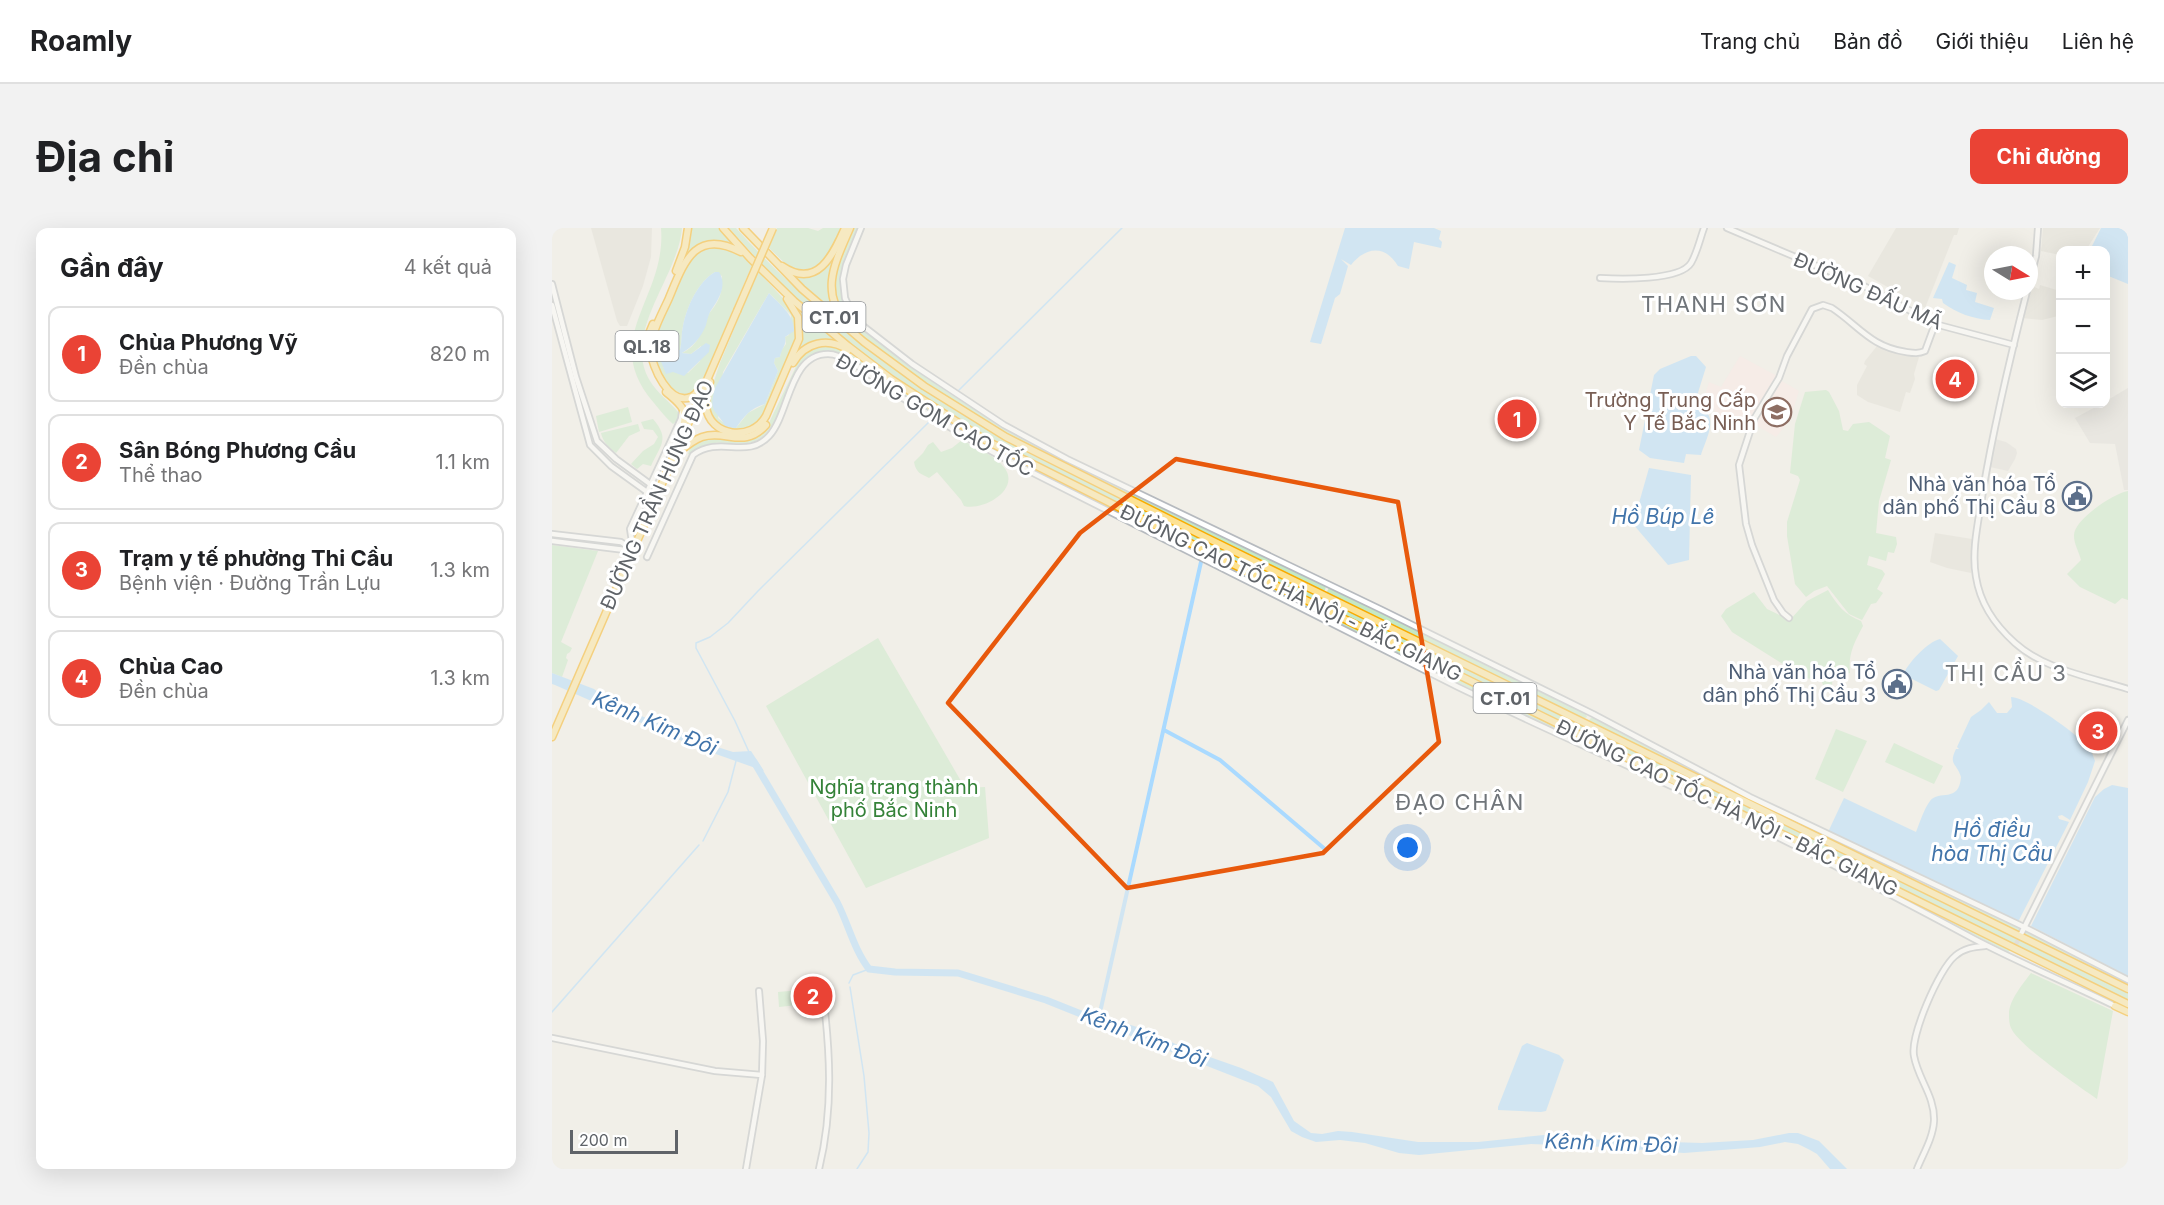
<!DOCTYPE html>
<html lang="vi">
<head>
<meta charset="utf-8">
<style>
  body { margin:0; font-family:Inter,sans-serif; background:#f2f2f2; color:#202124 }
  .controls { position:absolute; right:18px; top:18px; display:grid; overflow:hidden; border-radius:12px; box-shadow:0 6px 24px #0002 }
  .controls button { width:54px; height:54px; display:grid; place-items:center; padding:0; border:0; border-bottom:2px solid #e0e0e0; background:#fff; color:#202124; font:30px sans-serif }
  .compass { position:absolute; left:1432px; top:18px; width:54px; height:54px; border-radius:50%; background:#fff; box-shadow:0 6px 24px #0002; rotate:100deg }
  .scale { position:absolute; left:18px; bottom:15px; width:108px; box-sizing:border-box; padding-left:6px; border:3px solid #5f6368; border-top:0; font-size:16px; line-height:21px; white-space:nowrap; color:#5f6368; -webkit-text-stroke:4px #fff; paint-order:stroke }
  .you { position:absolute; left:856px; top:620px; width:21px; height:21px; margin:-15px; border:4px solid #fff; border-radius:50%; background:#1a73e8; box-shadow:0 0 0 9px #1a73e833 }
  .badge { display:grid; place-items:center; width:39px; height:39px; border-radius:50%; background:#ea4335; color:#fff; font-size:20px; font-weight:700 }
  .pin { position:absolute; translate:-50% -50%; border:3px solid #fff; box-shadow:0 2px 6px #0006 }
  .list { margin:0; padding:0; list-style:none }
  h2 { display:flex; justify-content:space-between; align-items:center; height:78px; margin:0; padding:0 24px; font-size:26px }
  h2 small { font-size:20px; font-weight:400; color:#757577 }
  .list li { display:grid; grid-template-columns:39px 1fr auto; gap:18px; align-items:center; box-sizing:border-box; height:96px; margin:0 12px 12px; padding:0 12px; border:2px solid #e0e0e0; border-radius:12px }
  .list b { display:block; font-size:22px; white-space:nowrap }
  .list p { margin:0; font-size:20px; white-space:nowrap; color:#757577 }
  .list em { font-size:20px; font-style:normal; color:#757577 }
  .icon { flex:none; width:33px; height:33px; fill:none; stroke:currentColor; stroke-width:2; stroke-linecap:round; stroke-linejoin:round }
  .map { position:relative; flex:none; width:1576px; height:941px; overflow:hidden; border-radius:12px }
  header { display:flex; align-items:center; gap:36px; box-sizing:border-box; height:84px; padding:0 30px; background:#fff; border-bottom:2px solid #e0e0e0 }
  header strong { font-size:28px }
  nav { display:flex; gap:33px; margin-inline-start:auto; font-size:21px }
  .intro { display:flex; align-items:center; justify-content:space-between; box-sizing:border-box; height:144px; padding:0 36px }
  h1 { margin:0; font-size:42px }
  .button { padding:15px 27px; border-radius:12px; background:#ea4335; color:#fff; font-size:21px; font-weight:700 }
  main { display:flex; gap:36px; padding:0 36px }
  aside { flex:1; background:#fff; border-radius:12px; box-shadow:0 6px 24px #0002 }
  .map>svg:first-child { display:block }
  .industrial { fill:#e0deda }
  .education { fill:#e1ded6 }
  .medical { fill:#fce8e6 }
  .green { fill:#c5e8c5; fill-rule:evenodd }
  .water { fill:#aadaff }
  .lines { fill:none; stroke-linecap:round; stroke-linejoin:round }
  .stream { stroke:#aadaff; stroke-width:1.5 }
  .canal { stroke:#aadaff; stroke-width:4 }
  .river { stroke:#aadaff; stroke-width:7 }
  .secondary-tunnel { stroke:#ccccc8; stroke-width:4.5; stroke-dasharray:4.5 2; stroke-linecap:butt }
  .secondary-casing { stroke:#b6babf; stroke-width:8 }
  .highway-casing { stroke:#f9ab00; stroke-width:9 }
  .secondary { stroke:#fff; stroke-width:4.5 }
  .highway { stroke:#fde293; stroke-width:6 }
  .highway-bridge-casing { stroke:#f9ab00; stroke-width:9; stroke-linecap:butt }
  .highway-bridge { stroke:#fde293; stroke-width:6 }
  .marked { fill:none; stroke:#e8590c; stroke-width:4.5; stroke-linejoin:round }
  .labels { text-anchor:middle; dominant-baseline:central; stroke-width:6; stroke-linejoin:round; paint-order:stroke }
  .shield { fill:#fff; stroke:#8f9295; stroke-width:1.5 }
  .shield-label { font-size:18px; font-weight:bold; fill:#5f6368 }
  .street-label { font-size:20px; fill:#5f6368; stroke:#fff }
  .education-label { font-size:20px; fill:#785e54; stroke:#fff; text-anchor:end }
  .service-label { font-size:20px; fill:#4e5e75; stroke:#fff; text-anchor:end }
  .park-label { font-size:20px; fill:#348238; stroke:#fff }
  .water-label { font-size:21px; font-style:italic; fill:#4174aa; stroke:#fff }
  .quarter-label { font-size:22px; letter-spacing:1.5px; fill:#70757a; stroke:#fff }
</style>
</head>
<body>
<header>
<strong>Roamly</strong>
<nav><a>Trang chủ</a><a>Bản đồ</a><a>Giới thiệu</a><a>Liên hệ</a></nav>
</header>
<div class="intro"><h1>Địa chỉ</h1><a class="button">Chỉ đường</a></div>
<main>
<aside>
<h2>Gần đây<small>4 kết quả</small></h2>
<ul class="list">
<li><span class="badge">1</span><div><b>Chùa Phương Vỹ</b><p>Đền chùa</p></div><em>820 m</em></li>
<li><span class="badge">2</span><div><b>Sân Bóng Phương Cầu</b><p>Thể thao</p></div><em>1.1 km</em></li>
<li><span class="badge">3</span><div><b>Trạm y tế phường Thi Cầu</b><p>Bệnh viện · Đường Trần Lựu</p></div><em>1.3 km</em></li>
<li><span class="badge">4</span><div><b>Chùa Cao</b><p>Đền chùa</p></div><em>1.3 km</em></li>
</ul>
</aside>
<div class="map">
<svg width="1576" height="941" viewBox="0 0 1576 941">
  <rect width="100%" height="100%" fill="#f1efe8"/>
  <g class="industrial">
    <polygon points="1576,160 1576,262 1572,262 1563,216 1538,215 1523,190 1549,176 1554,176 1554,173"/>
    <polygon points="1443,211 1454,214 1464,221 1465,225 1463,231 1456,243 1438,239"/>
  </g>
  <g class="education">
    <polygon points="39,0 100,0 99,29 91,58 75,98 68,98 65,93"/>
    <polygon points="1344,0 1407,0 1405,7 1402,7 1373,80 1316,48"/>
    <polygon points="1491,0 1548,0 1534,22 1508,22 1508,27 1489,23"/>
    <polygon points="1488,57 1508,63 1506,88 1490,92 1470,90 1480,58 1487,61"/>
    <polygon points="1325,118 1332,121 1367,129 1362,146 1363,151 1358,165 1354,164 1348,184 1316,174 1305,167 1305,157 1315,138 1312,136 1313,133"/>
    <polygon points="1383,305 1420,311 1419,345 1395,340 1378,334"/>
  </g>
  <g class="medical">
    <polygon points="1188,128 1227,149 1200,192 1196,191 1193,198 1165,187 1161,180 1151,173 1157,154 1169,159"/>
    <polygon points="1228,152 1247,163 1238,192 1224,209 1202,196"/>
    <polygon points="1549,491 1565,498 1555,519 1538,510"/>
  </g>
  <g class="green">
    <path d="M 109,0 L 130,0 C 126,50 69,105 98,153 C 105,165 117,173 126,184 L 126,192 L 121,196 C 114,190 108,182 102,175 C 46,110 115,71 109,0 Z"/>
    <path d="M 138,0 L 168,0 L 182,17 C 163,10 149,11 135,27 L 132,26 Z"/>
    <path d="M 177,0 L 184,0 C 267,92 366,164 474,224 L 1576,765 L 1576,772 L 469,228 C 388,181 309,130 240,67 C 218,46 197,22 177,0 Z"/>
    <polygon points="225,0 256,0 266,3 271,0 291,0 271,37 255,43 245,43 237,39 216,19"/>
    <path d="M 300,0 L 307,0 C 298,24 282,53 293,78 C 302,99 325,112 342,125 C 418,186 505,229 593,271 C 652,299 711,327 770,355 L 774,358 L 773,362 L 770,363 L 445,202 L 369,153 L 312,109 L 287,81 L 282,63 L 284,38 Z"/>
    <path d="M 290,14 L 277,62 L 278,72 L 288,92 L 234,44 C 247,47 267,46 277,36 C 282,30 286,21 290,14 Z"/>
    <path d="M 159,17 L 186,24 L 200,37 L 153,147 L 144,164 L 135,168 C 109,159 99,135 103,109 L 137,32 L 141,26 ZM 163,44 L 170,48 C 170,58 170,67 164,76 C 162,80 158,83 156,88 C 150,103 146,118 130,125 L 139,126 L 149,118 L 148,133 L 136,145 L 121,144 L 112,140 L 109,131 L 113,132 L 124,122 L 128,122 C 130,114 129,106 131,98 C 135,78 146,54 163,44 Z"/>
    <path d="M 206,43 L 238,78 L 243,87 L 246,107 L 212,190 L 199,201 L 177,202 L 164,195 L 159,187 L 155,174 L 168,135 ZM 217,65 L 239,87 L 237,107 L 233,109 L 234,116 L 229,123 L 228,129 L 223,130 L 222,135 L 226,143 L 213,176 L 196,185 L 184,200 L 173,196 L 166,190 L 171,144 Z"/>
    <path d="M 244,80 L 287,114 L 266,113 L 241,134 C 247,114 253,100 244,80 Z"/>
    <path d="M 276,116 L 291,121 L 339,155 L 424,209 L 494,247 L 762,379 L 761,382 L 755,381 L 435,218 L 346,164 L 294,128 C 275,120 259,123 247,139 C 239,156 229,188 217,202 C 195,231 164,200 138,227 L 136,226 L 138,220 L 145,213 L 155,210 L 171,211 L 216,197 L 249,128 L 257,121 Z"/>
    <polygon points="1274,162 1277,164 1287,183 1291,202 1296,203 1301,196 1317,194 1338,208 1333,230 1339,232 1327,273 1324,305 1344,309 1345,316 1342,325 1336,324 1334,333 1317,328 1315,337 1330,342 1333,346 1325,361 1331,365 1324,375 1319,376 1310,392 1297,386 1275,358 1262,363 1254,369 1243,356 1235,308 1235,294 1248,252 1246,248 1238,245 1243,196 1253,164"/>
    <polygon points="76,179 80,194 47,204 44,188"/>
    <path d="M 101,191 C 118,211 109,216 99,238 L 91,236 L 85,241 L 79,236 L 91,223 L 102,216 L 106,209 L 101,202 L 92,201 L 89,194 Z"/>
    <path d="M 86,196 L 88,203 L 77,208 L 64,225 C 57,220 51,214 49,205 Z"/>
    <path d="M 410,212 C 424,220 448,229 455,244 C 464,265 429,283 412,278 L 409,272 L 385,244 L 377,250 C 369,246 364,245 362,234 L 371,225 L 376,217 L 381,214 L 389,224 L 400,220 Z"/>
    <path d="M 1576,263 L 1576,372 L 1570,370 L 1563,376 L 1528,359 L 1515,346 L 1529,332 C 1527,324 1522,316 1522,308 C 1521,292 1562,265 1576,263 Z"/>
    <polygon points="0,317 46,323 9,414 20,420 18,424 15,426 14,430 16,432 10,449 0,445"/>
    <polygon points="777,360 1033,484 1035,489 1031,491 774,365"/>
    <path d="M 1276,362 C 1285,377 1293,387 1309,393 L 1311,398 C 1302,415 1296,426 1298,445 L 1281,448 L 1280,457 L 1272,459 L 1269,452 L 1253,450 L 1180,404 L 1169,388 L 1174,381 L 1202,364 L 1215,381 L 1238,392 L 1255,373 Z"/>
    <polygon points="766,380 1017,504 1017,505 1012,506 762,385"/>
    <polygon points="326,410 413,560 433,559 437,610 314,660 214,478"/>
    <polygon points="1039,490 1043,490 1160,552 1338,640 1468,700 1468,706 1036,493"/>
    <polygon points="1284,501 1315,513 1291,564 1263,551"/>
    <polygon points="1020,505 1460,721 1456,724 1434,713 1265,627 1019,510"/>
    <polygon points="1342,515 1391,538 1382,556 1333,534"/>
    <polygon points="1472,703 1475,703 1576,754 1576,759 1470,706"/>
    <path d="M 1479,745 L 1561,783 L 1545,871 C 1528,859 1466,817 1459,800 C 1457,796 1457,789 1457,786 C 1457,772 1471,756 1479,745 Z"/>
    <polygon points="271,760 273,774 227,779 226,764"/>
  </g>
  <g class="water">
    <path d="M 793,0 L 882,0 L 889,3 L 887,11 L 890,14 L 889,20 L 862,14 L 857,41 L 846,38 C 833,16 813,19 799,37 L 789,31 L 796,38 L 788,66 L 783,70 L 769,116 L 758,114 Z"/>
    <polygon points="1549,0 1576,0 1576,56 1554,47 1554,22 1541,22 1539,20"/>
    <path d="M 1397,34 L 1404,37 L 1400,50 L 1415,57 L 1414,62 L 1425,65 L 1423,74 L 1442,80 L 1438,92 C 1421,91 1405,85 1391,75 L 1390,71 L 1381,70 Z"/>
    <path d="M 163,44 L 167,44 C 176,58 166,72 158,84 C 156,88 155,93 154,97 C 149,110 140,119 130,125 L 139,126 L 154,115 L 158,117 L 157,124 L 132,148 L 121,144 L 114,146 L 108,131 L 113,132 L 124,122 L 128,122 C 130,114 129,106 131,98 C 135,78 146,54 163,44 Z"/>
    <path d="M 217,65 C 228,77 242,86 242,103 L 233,109 C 235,117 229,121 228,129 L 223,130 L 222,135 L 226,143 L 213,176 C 199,180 192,188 184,200 L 174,199 C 164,181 156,185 163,160 Z"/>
    <path d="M 1139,128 L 1144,128 L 1154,139 L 1144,171 C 1145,180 1150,179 1155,185 C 1164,195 1152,216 1149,227 L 1134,226 L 1132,235 L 1098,230 L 1087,222 L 1102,147 L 1108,141 Z"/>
    <polygon points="1097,240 1139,247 1137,332 1116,337 1081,296"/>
    <path d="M 1388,411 L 1406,428 L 1387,462 L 1384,463 L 1354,448 L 1353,443 C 1359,432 1376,414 1388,411 Z"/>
    <polygon points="0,445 42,461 52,469 75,482 159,517 181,524 199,523 212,543 144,519 3,457 0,456"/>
    <path d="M 1459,469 C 1474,469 1524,505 1534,517 C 1539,522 1541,527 1543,533 L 1536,554 L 1518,592 L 1510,587 L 1506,588 L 1507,591 L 1517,594 L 1466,694 L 1279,606 L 1277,602 L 1292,570 L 1364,604 C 1368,594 1372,581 1378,573 C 1387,561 1407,576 1409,549 C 1405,535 1396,537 1404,521 L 1407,521 L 1405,519 L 1419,489 L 1429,482 L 1437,474 L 1445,485 L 1455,485 L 1460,479 Z"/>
    <polygon points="1560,557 1576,560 1576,748 1479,698 1543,569 1552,561"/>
    <polygon points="544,786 585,799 635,821 689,840 721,854 742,893 759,905 770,906 786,903 800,904 866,914 926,914 992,907 1050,912 1150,915 1201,912 1237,905 1246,905 1267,913 1295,941 1278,941 1265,926 1258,922 1246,916 1233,914 1208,919 1132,925 1054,919 979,916 867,927 847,925 813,915 788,912 764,914 750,909 739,903 719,869 706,858 543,794"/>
    <polygon points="975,815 1007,827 1012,832 994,883 989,884 946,882 946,879 970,818"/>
  </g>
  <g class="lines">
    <g class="stream">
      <polyline points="406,163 570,0"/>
      <polyline points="197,524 183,493 144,420 144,415 158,409 176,395 206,363 378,193"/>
      <polyline points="151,613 176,564 184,533"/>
      <polyline points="297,755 301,747 317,741"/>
      <polyline points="298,759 312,848 317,905 316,924 305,941"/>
      <polyline points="0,784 147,617"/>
    </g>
    <g class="canal">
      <polyline points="612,502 668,532 774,622"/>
      <polyline points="549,780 649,334"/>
    </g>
    <path class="river" d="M 202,534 L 285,674 C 296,695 302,722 317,741 L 343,744 L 406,745 L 494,772 L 549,794"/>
    <polyline class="secondary-tunnel" points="1461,722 1469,706"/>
    <g class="secondary-casing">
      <g id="secondary">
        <polyline points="309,0 294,37 291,51 293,70 300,85 311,98 360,136 452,197 515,231 830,382 1041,486 1198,569 1472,699 1576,752"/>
        <polyline points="1175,0 1312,58 1383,96 1462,117"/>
        <path d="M 1048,50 C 1067,51 1128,53 1139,35 C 1145,25 1148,11 1152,0"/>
        <polyline points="1477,55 1484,28 1486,0"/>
        <polyline points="0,56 24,149 45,213 64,231 98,256"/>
        <path d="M 1475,63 C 1458,130 1442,196 1431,263 C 1427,291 1419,322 1424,349 C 1428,375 1444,398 1463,415 C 1493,442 1539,449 1576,461"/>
        <polyline points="0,77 38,217 59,238 95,264"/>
        <polyline points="0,306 69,314 82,323"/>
        <polyline points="0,313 81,323"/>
        <polyline points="81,320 78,301 129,191 130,184"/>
        <path d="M 95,329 L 141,227 C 168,207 195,232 217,208 C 238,185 237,126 276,126 C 296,126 328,156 346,167 C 390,195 434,222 481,245 C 623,315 764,389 906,459 C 995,502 1085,541 1174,584 C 1258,624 1340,667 1422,711 C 1468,735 1516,755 1563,778"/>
        <path d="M 1237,390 L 1231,385 L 1222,372 L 1200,317 L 1194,296 L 1187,237 L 1202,191 L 1227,150 L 1235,128 L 1260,81 L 1271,77 L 1280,80 C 1307,98 1319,119 1354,124 C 1361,125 1366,126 1373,123 L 1383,96"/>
        <polyline points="1469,706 1576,492"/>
        <polyline points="0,810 163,843 210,847"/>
        <polyline points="194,941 210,847 211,813 207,763"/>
        <path d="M 267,941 C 282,880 278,820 270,758"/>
        <path d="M 1365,941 C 1371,926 1381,910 1382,893 C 1383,868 1366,851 1362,828 C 1358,808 1387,741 1403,728 C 1412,720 1422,719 1433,718"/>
      </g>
    </g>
    <g class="highway-casing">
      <g id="highway">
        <polyline points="171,0 198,30 242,73 296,118 339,151 433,212 648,320 1576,776"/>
        <polyline points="191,0 250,61 312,114 372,158 454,209 653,309 1576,761"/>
        <path d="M 230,38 C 265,62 281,27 293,0"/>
        <polyline points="124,43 133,19 136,0"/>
        <path d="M 295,97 C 267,63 283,35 298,0"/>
        <polyline points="95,121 96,108 101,96"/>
        <path d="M 241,135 C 253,114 276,109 296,122"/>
        <path d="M 158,154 C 156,162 153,170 154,178 C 157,209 200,214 214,188 L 247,111 L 246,89 L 235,71"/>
        <path d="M 151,155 C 148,160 145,167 139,169 C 118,178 99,139 99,122 C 99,104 110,86 117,70 C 132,34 143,0 189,24"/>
        <path d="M 114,164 C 129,177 137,181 130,203"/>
        <path d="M 126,225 C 133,219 141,212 150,209 C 174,201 192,222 214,197"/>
        <polyline points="0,509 185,83"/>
        <polyline points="1563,778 1576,784"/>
      </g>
    </g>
    <use href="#secondary" class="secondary"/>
    <use href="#highway" class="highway"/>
    <g class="highway-bridge-casing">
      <polyline id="highway-bridge" points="185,83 221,0"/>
    </g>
    <use href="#highway-bridge" class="highway-bridge"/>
  </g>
  <path d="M0 0H1576V941H0ZM 624,231 L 846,274 L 887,514 L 771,625 L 575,660 L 396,475 L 528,305 Z" fill="#f1efe8" fill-opacity=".55" fill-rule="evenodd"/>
  <path class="marked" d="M 624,231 L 846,274 L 887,514 L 771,625 L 575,660 L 396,475 L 528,305 Z"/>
  <defs>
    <g id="university-ring" transform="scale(1.5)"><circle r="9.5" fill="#fff" stroke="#8d6e63" stroke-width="1.5"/><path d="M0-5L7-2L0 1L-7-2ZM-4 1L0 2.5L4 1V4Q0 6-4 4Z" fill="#8d6e63"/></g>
    <g id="civic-ring" transform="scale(1.5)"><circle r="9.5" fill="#fff" stroke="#5c6f8a" stroke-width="1.5"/><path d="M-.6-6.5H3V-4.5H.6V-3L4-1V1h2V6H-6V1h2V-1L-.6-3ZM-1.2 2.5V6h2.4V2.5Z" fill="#5c6f8a"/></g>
  </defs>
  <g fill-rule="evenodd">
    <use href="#university-ring" x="1225" y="184"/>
    <use href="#civic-ring" x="1525" y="268"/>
    <use href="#civic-ring" x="1345" y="456"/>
  </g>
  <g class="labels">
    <g class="shield">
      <rect x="250.5" y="74" width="63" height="30" rx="4.5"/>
      <rect x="63.5" y="103" width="63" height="30" rx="4.5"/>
      <rect x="921.5" y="455" width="63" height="30" rx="4.5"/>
    </g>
    <g class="shield-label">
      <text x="282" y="89">CT.01</text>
      <text x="95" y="118">QL.18</text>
      <text x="953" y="470">CT.01</text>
    </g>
    <g class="street-label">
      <text transform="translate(1316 63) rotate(24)">ĐƯỜNG ĐẤU MÃ</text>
      <text transform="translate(383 187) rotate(30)">ĐƯỜNG GOM CAO TỐC</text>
      <text transform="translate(105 267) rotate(-66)">ĐƯỜNG TRẦN HƯNG ĐẠO</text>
      <text transform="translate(739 365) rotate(26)">ĐƯỜNG CAO TỐC HÀ NỘI - BẮC GIANG</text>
      <text transform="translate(1175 580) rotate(26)">ĐƯỜNG CAO TỐC HÀ NỘI - BẮC GIANG</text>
    </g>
    <g class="education-label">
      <text x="1204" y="172">Trường Trung Cấp<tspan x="1204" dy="23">Y Tế Bắc Ninh</tspan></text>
    </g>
    <g class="service-label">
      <text x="1504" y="256">Nhà văn hóa Tổ<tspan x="1504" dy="23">dân phố Thị Cầu 8</tspan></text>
      <text x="1324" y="444">Nhà văn hóa Tổ<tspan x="1324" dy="23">dân phố Thị Cầu 3</tspan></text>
    </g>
    <g class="park-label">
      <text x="342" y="559">Nghĩa trang thành<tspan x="342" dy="23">phố Bắc Ninh</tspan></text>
    </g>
    <g class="water-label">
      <text x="1111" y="288">Hồ Búp Lê</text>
      <text transform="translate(103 495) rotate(23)">Kênh Kim Đôi</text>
      <text x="1440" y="601">Hồ điều<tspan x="1440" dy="24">hòa Thị Cầu</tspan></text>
      <text transform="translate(592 809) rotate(21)">Kênh Kim Đôi</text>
      <text transform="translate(1059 915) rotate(2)">Kênh Kim Đôi</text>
    </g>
    <g class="quarter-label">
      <text x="1162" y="76">THANH SƠN</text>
      <text x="1454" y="445">THỊ CẦU 3</text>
      <text x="908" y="574">ĐẠO CHÂN</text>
    </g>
  </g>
</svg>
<div class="controls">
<button>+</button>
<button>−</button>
<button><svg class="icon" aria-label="layers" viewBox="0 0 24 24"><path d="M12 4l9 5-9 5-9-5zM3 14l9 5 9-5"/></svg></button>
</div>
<svg class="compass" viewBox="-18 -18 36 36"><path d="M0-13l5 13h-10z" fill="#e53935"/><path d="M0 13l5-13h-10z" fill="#757577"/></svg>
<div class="scale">200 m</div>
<div class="you"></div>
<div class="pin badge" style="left:965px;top:191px">1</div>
<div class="pin badge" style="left:261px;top:768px">2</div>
<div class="pin badge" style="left:1546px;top:503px">3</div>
<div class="pin badge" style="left:1403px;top:151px">4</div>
</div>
</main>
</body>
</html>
